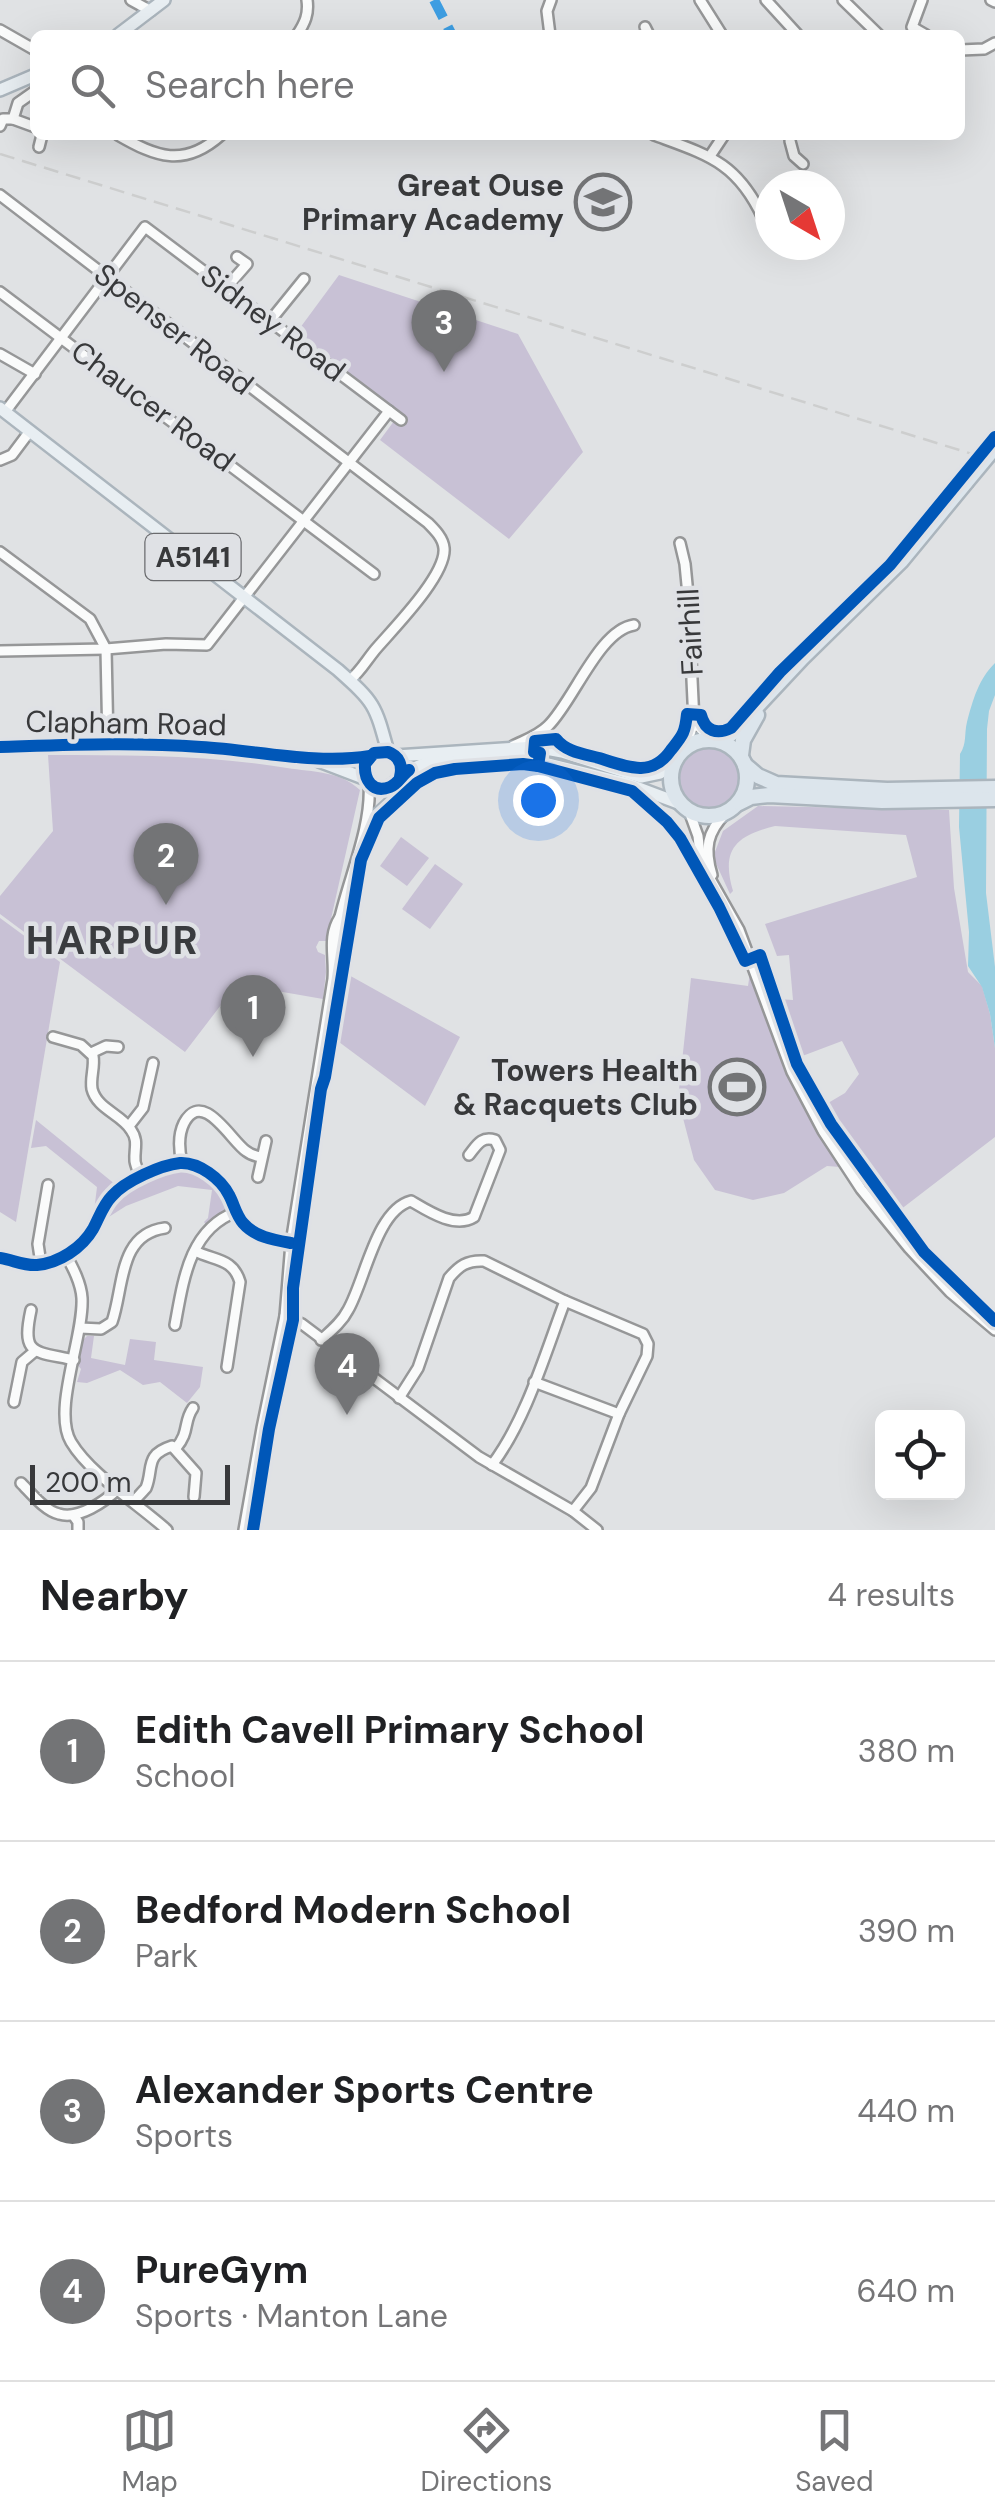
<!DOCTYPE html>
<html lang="en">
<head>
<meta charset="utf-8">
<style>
  body { margin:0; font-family:"DM Sans",sans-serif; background:#f6f6f6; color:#202124 }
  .controls { position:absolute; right:30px; bottom:30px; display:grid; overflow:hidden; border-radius:15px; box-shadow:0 10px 40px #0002 }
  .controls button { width:90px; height:90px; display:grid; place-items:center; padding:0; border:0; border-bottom:2px solid #e0e0e0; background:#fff; color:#202124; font:50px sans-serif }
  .compass { position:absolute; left:755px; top:170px; width:90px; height:90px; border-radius:50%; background:#fff; box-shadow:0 10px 40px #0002; rotate:141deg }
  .scale { position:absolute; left:30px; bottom:25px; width:200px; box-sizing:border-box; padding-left:10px; border:5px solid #38393b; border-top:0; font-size:28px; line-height:35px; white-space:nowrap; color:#38393b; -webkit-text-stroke:8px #dfe1e5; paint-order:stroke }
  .you { position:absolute; left:538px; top:800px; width:35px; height:35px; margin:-25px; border:8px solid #fff; border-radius:50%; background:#1a73e8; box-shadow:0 0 0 15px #1a73e833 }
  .badge { display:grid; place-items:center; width:65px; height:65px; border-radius:50%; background:#737476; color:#fff; font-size:32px; font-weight:700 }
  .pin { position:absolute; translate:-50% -82px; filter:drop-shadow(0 2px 5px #0008) }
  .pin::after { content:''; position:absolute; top:52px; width:35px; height:30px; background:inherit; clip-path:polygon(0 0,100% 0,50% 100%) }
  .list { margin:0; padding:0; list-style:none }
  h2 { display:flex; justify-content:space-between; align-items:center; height:130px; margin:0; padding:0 40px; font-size:42px }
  h2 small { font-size:32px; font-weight:400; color:#757577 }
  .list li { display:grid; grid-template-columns:65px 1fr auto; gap:30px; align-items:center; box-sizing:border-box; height:180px; padding:0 40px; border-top:2px solid #e0e0e0 }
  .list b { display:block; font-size:38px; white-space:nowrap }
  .list p { margin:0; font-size:32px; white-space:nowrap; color:#757577 }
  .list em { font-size:32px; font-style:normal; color:#757577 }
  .icon { flex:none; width:55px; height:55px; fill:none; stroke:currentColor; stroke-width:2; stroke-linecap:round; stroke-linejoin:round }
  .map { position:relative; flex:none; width:995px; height:1530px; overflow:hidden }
  .search { position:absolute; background:#fff; box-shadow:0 10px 40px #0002; left:30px; right:30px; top:30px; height:110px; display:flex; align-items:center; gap:25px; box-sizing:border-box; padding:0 35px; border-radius:15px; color:#757577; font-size:38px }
  .sheet { height:850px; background:#fff }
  nav { display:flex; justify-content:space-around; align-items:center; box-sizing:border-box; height:140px; border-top:2px solid #e0e0e0; background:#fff; font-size:28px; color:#757577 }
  nav a { display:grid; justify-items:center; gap:5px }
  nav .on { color:#737476 }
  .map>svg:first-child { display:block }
  .green { fill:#c8c1d5 }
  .water { fill:#9acfe1 }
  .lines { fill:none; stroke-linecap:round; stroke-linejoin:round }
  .minor-casing { stroke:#969798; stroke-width:14 }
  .major-casing { stroke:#abb5bd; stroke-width:16 }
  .highway-casing { stroke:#abb5bd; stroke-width:19 }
  .minor { stroke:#fafbfb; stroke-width:9 }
  .major { stroke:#e8eef2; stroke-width:11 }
  .highway { stroke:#dce5ec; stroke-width:14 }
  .rail { stroke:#cdcece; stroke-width:2.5; stroke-dasharray:15 8; stroke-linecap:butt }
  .highway-bridge-casing { stroke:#abb5bd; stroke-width:19; stroke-linecap:butt }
  .highway-bridge { stroke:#dce5ec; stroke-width:14 }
  .quiet { stroke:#3e9ee2; stroke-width:10; stroke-dasharray:20 10; stroke-linecap:butt }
  .cycleway-casing { stroke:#dfe1e5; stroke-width:19 }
  .cycleway { stroke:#0057b8; stroke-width:12 }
  .labels { text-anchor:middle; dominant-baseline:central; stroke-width:9; stroke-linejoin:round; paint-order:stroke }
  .shield { fill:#dfe1e5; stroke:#6a6b6e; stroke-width:2.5 }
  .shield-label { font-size:28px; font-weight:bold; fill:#38393b }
  .poi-label { font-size:30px; font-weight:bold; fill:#38393b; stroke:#dfe1e5; text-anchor:end }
  .street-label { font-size:30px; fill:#38393b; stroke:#dfe1e5 }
  .district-label { font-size:40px; font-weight:bold; letter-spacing:2.5px; fill:#3a3c3f; stroke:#dfe1e5 }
</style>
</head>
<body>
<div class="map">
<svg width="995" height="1530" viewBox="0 0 995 1530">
  <rect width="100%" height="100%" fill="#e0e2e4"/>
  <g class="green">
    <polygon points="339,275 518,334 583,452 509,539 380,440 400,413 297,332"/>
    <circle cx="709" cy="778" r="31"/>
    <path d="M 48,755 C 128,755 208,755 287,768 C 313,772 340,771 360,790 L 326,941 L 319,941 L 316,947 L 318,952 L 325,955 L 326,972 L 323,999 L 237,984 L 185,1052 L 0,914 L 0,896 L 53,831 Z"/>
    <path d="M 758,806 L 949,810 L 954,888 L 968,972 L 982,986 L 990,1014 L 995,1048 L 995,1137 L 900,1210 L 848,1146 L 823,1109 L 823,1106 L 845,1093 L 859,1074 L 842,1041 L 797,1058 L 778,999 L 793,1000 L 789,955 L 777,956 L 765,924 L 917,877 L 906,835 L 775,826 C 735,836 721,850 733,891 L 730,894 L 713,857 L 723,831 Z"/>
    <polygon points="401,837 429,858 407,886 380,866"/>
    <polygon points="435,864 463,884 430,929 402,909"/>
    <polygon points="0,918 60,962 16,1222 0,1212"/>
    <polygon points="751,966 789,1076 801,1103 840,1167 827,1166 784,1193 753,1200 715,1190 694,1160 678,1099 691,978 748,986"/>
    <polygon points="347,974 460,1037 425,1106 335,1039"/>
    <polygon points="36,1120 116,1185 94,1211 97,1187 46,1146 31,1148"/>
    <path d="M 180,1171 C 204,1173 216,1184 226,1205 L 224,1213 L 208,1227 L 204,1222 L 208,1218 L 212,1190 L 178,1186 L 126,1206 L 104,1220 C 112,1188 152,1180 180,1171 Z"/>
    <polygon points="87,1336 94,1336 91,1358 125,1365 130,1339 156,1342 154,1360 203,1367 200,1387 187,1403 160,1382 143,1385 120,1370 87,1383 77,1382 81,1369 77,1364 81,1342"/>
  </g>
  <path class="water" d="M 995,663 L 995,695 L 989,711 L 987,729 L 986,893 L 995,967 L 995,1048 L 990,1014 L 982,987 L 968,966 L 969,932 L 959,827 L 960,754 C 967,743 964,734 967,722 C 973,700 978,680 995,663 Z"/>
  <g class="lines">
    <g class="minor-casing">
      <g id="minor">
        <polyline points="131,0 151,11"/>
        <polyline points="700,0 722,35"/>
        <polyline points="766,0 798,35"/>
        <polyline points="843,0 879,35"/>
        <polyline points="922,0 912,27 926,35"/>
        <polyline points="991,0 995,2"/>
        <polyline points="645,27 649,35"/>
        <polyline points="0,30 35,50"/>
        <path d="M 297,35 C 305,23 309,14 307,0"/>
        <polyline points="550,35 547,11 551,0"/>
        <polyline points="960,50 984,49 995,43"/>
        <polyline points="13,119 35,127"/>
        <polyline points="0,126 3,119 13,119 18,103 35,91"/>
        <path d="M 118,135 C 156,157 184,168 221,135"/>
        <path d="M 654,135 C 708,155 737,162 763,218"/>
        <polyline points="790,141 794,156 803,164"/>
        <polyline points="39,147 42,135"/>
        <polyline points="710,156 724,135"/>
        <path d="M 0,195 L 428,523 C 435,530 443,538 444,548 C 447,575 392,630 375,650 C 366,661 360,672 350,680"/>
        <polyline points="226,288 247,264 237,257"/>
        <polyline points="0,292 374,574"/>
        <polyline points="270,321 304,279"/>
        <polyline points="0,354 35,374"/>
        <polyline points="5,412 145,227 401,420"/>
        <polyline points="0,460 12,455 30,431"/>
        <polyline points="680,543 685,564 688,595 694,722 686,746"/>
        <polyline points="0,552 90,619 106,649 108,744"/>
        <polyline points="0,651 106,649 166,644 207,645 389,411"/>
        <polyline points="694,722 711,739"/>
        <path d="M 513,746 C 525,740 538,736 548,726 C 573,702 599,630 634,625"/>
        <polyline points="689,811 698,836 701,863 739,930 792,1072 823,1131 861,1189 909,1248 950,1292 995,1330"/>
        <path d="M 712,875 C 704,849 707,832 726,813"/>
        <path d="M 334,957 C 342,944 342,931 340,917"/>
        <path d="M 53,1037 L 81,1045 L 93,1056 C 95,1067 90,1078 92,1089 C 97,1109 121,1114 131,1130 C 139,1141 134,1149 135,1161 C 135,1163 139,1174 140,1176"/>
        <polyline points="91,1053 106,1046 118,1047"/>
        <polyline points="129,1126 143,1108 153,1063"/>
        <path d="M 182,1163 C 179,1150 178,1135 184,1123 C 203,1088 231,1141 246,1151 C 251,1155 255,1156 261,1157"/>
        <polyline points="258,1177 266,1141"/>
        <path d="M 195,1251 C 215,1261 233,1258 240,1282 L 227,1367"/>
        <path d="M 66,1255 C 73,1268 81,1283 82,1298 C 84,1337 52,1410 71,1442 C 90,1474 138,1504 167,1530"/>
        <path d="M 0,1258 C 13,1260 24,1266 37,1265 C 59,1263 82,1248 93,1229 C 99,1218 103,1205 112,1196 C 125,1181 161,1165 180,1163 C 199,1162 221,1179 229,1195 C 234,1204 236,1215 243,1223 C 255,1237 274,1240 291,1243"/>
        <polyline points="41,1264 38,1244 48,1185"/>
        <path d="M 31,1310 C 21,1356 34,1351 74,1360"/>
        <polyline points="285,1316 302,1324 479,1457 573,1511 597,1530"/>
        <path d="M 175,1325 C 183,1282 189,1229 236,1212"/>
        <path d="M 80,1328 L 101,1329 L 112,1322 C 124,1288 118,1234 165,1228"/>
        <path d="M 321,1340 C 331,1331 342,1322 348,1310 C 365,1281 376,1210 411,1201 C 428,1211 455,1229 474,1217 L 500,1150 L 495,1140 C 481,1136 477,1145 469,1155"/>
        <polyline points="534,1382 619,1414"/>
        <path d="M 399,1398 L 418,1368 L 449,1278 C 459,1266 467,1260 484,1261 L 565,1301"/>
        <polyline points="14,1402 22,1362 35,1351"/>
        <path d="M 176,1448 C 190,1432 183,1422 193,1408"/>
        <path d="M 492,1465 C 526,1420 545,1354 565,1301 L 643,1334 L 648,1344 L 647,1356 L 619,1414 L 591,1488 L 573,1511"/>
        <path d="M 21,1483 C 31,1493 45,1511 59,1514 C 79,1520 105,1501 118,1489"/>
        <path d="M 134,1501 C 135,1500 145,1489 146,1488 C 154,1468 144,1455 172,1446 L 196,1473 L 194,1497"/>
        <polyline points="73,1515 78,1522 78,1530"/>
        <path d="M 244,1530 L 262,1428 L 285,1316 L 291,1243 L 333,979 C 335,956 327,937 340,917 C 350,875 372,825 369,784"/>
      </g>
    </g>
    <g class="major-casing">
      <g id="major">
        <polyline points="118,35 164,0"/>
        <polyline points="0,90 35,75"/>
        <path d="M 0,408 L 338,670 C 375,703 375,704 388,752"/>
        <path d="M 0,747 C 67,745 134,742 201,747 C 255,750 316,765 370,756"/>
        <polyline points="396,756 535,747 562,752 641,777 660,773 674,761"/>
        <polyline points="319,761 366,779"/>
        <path d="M 400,777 C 403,765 399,756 388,752 L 374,753 C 363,761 362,772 369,784 C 388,795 391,785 405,773 C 412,768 419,765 428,763 L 524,758 L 625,783 L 681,804"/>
        <polyline points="375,817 419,777 440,768"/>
      </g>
    </g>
    <g class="highway-casing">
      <g id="highway">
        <circle cx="709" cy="778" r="38"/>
        <polyline points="719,740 731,734 802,658 901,561 966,482"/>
        <polyline points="741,755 743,740 757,715"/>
        <polyline points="745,765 758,776 776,784 887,790 995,788"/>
        <polyline points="739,803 751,797 769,795 882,801 995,799"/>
      </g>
    </g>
    <use href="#minor" class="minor"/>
    <use href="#major" class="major"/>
    <use href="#highway" class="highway"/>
    <polyline class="rail" points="0,154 995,461"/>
    <g class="highway-bridge-casing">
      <polyline id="highway-bridge" points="966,482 995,447"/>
    </g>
    <use href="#highway-bridge" class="highway-bridge"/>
    <polyline class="quiet" points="434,0 452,35"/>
    <g class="cycleway-casing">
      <g id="cycleway">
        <path d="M 0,747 C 67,745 134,742 201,747 C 255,750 316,765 370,756"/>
        <path d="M 538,766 L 540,753 L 534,752 L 535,741 L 556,739 C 566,752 584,754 599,758 C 627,767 652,778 671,750 C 682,736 685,734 687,714 L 701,715 C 705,731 717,735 731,728 L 780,672 L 890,565 L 995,437"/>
        <path d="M 400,777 C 403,765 399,756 388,752 L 374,753 L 365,764 C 364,779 372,794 390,787 C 398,784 402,775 409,770"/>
        <path d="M 0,1258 C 13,1260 24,1266 37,1265 C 59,1263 82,1248 93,1229 C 99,1218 103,1205 112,1196 C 125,1181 161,1165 180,1163 C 199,1162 221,1179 229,1195 C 234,1204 236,1215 243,1223 C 255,1237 274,1240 291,1243"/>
        <polyline points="253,1530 269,1429 293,1320 293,1288 321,1089 325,1077 361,860 379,818 417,783 435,773 455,769 523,764 538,766 632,791 667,822 680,838 719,907 745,961 760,955 797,1064 831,1124 924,1252 995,1321"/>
      </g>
    </g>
    <use href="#cycleway" class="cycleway"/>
  </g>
  <defs>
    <g id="school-ring" transform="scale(2.875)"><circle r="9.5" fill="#dfe1e5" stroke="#737476" stroke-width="1.5"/><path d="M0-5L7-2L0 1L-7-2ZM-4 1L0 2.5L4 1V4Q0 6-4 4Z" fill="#737476"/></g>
    <g id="stadium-ring" transform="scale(2.875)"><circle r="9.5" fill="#dfe1e5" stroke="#737476" stroke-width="1.5"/><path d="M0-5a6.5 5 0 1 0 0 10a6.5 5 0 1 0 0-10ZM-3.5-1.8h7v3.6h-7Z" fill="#737476"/></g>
  </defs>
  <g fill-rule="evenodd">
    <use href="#school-ring" x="603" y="202"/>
    <use href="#stadium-ring" x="737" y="1087"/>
  </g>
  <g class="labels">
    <rect class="shield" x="145.5" y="534" width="95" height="46" rx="8"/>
    <g class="shield-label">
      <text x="193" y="557">A5141</text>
    </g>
    <g class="poi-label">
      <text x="564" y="185">Great Ouse<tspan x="564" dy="34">Primary Academy</tspan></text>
      <text x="698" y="1070">Towers Health<tspan x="698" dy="34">&amp; Racquets Club</tspan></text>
    </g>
    <g class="street-label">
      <text transform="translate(273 323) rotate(37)">Sidney Road</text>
      <text transform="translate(174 329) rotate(38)">Spenser Road</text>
      <text transform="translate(153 406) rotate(37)">Chaucer Road</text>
      <text transform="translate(690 632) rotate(-93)">Fairhill</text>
      <text transform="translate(126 723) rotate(1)">Clapham Road</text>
    </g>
    <g class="district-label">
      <text x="113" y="940">HARPUR</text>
    </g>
  </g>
</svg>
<div class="controls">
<button><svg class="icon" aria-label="locate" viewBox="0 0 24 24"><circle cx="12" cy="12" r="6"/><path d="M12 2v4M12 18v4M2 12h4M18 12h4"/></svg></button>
</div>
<svg class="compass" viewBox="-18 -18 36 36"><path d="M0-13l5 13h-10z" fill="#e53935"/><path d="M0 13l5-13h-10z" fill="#757577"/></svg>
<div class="scale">200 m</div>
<div class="you"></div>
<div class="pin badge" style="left:253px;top:1057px">1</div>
<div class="pin badge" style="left:166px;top:905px">2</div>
<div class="pin badge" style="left:444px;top:372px">3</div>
<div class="pin badge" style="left:347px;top:1415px">4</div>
<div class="search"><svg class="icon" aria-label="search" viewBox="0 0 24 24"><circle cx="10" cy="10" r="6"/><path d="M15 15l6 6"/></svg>Search here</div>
</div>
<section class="sheet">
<h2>Nearby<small>4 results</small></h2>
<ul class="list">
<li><span class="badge">1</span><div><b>Edith Cavell Primary School</b><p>School</p></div><em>380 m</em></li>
<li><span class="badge">2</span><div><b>Bedford Modern School</b><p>Park</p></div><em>390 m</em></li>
<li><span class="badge">3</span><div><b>Alexander Sports Centre</b><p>Sports</p></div><em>440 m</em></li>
<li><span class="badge">4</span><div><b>PureGym</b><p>Sports · Manton Lane</p></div><em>640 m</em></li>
</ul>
</section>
<nav>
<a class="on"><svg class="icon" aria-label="map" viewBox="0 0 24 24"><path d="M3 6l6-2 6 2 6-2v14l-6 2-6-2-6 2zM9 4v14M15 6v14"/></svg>Map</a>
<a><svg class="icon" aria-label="directions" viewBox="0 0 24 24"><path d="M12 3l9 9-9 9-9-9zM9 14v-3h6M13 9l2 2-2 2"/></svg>Directions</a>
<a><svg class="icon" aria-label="saved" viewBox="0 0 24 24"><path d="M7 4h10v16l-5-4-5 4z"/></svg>Saved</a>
</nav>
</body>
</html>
